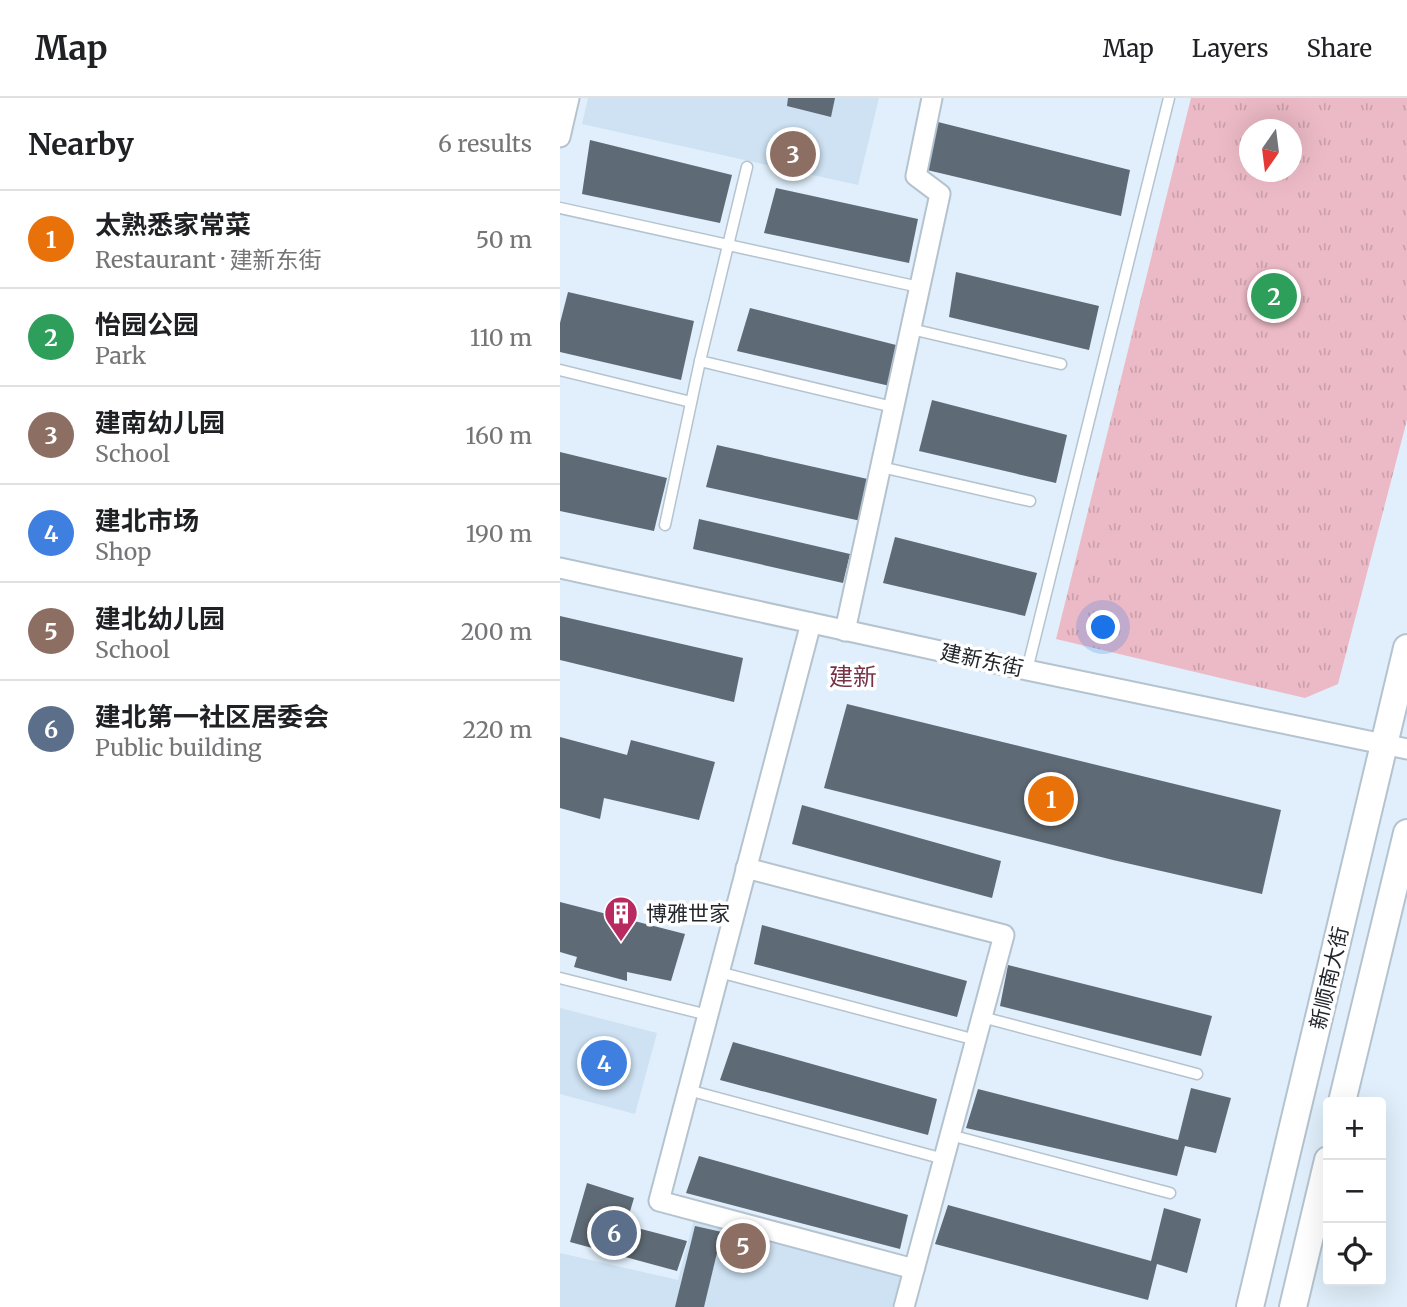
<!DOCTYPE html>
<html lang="en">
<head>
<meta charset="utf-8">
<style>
  body { margin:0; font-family:Merriweather,"Noto Sans SC",serif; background:#f2f2f2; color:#202124 }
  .controls { position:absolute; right:21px; bottom:21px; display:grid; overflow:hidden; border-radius:7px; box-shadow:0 7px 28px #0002 }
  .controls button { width:63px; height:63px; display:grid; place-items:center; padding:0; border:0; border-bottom:2px solid #e0e0e0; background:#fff; color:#202124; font:35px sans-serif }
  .compass { position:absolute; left:679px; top:21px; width:63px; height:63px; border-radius:50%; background:#fff; box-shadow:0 7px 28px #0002; rotate:194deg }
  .you { position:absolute; left:544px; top:530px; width:24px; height:24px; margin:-18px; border:5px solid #fff; border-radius:50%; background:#1a73e8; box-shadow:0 0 0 10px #1a73e833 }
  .badge { display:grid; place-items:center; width:46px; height:46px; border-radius:50%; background:#ea580c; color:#fff; font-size:23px; font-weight:700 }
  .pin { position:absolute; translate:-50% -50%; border:4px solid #fff; box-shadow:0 2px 7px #0006 }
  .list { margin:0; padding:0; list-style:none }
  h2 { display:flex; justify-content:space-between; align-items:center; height:91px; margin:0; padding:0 28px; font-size:30px }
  h2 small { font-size:23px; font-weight:400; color:#757577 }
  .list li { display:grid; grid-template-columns:46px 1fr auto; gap:21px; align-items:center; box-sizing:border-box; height:98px; padding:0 28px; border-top:2px solid #e0e0e0 }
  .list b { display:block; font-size:26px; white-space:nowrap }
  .list p { margin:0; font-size:23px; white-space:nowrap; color:#757577 }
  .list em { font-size:23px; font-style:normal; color:#757577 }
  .icon { flex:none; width:38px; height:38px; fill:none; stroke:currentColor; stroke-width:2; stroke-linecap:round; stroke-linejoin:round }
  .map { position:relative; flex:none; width:847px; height:1209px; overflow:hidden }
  header { display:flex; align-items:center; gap:42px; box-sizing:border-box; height:98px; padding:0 35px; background:#fff; border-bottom:2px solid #e0e0e0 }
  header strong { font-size:33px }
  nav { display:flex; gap:38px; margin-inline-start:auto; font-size:24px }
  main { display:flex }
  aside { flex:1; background:#fff }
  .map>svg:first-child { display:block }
  .built { fill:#cee2f3 }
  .park { fill:url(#park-tufts); fill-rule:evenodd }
  .building { fill:#5e6a75 }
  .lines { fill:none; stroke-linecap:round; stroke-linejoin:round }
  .service-casing { stroke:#b5c3cf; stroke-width:13 }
  .minor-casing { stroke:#b5c3cf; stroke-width:23 }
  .secondary-casing { stroke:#b5c3cf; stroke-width:30 }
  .service { stroke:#fff; stroke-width:10 }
  .minor { stroke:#fff; stroke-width:19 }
  .secondary { stroke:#fff; stroke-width:26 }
  .labels { text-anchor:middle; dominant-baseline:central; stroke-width:7; stroke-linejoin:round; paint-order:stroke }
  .street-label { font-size:21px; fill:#22272c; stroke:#fff }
  .poi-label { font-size:21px; fill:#22272c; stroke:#fff; text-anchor:start }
  .quarter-label { font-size:24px; fill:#793349; stroke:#fff }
</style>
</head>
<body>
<header>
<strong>Map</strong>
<nav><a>Map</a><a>Layers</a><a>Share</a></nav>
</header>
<main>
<aside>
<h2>Nearby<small>6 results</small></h2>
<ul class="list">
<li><span class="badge" style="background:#e8710a">1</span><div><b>太熟悉家常菜</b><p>Restaurant · 建新东街</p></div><em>50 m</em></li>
<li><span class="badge" style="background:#2e9e5b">2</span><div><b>怡园公园</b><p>Park</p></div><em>110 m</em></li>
<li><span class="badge" style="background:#8d6e63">3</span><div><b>建南幼儿园</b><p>School</p></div><em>160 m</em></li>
<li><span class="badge" style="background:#3f7fe0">4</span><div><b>建北市场</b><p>Shop</p></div><em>190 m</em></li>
<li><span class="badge" style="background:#8d6e63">5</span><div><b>建北幼儿园</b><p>School</p></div><em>200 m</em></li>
<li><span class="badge" style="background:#5c6f8a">6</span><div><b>建北第一社区居委会</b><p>Public building</p></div><em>220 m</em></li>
</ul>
</aside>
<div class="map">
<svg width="847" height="1209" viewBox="0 0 847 1209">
  <defs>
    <pattern id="park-tufts" width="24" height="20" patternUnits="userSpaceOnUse" patternTransform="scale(1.75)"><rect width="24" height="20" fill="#ecbac6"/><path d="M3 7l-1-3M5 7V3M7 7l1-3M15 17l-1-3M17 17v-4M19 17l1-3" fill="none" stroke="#caa0aa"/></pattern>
  </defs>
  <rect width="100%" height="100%" fill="#e0effb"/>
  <g class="built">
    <polygon points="28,0 319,0 298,87 22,26"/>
    <polygon points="0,910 97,935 75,1016 0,996"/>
    <polygon points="134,1121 342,1175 332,1209 0,1209 0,1155 118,1182"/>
  </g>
  <path class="park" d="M 631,0 L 847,0 L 847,322 L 778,586 L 745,600 L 496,541 ZM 690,32 L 732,32 L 732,74 L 690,74 Z"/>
  <g class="building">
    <polygon points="228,0 275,0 271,19 227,8"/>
    <polygon points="378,24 570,72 561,118 367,72"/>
    <polygon points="30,42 172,77 160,125 22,96"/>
    <polygon points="216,90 358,121 349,165 204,135"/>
    <polygon points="396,174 539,208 529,252 389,219"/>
    <polygon points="8,194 134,223 121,282 0,254 0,225"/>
    <polygon points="190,210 340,248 330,288 177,253"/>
    <polygon points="372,302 507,337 496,385 359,353"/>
    <polygon points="157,347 312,382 301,423 146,389"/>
    <polygon points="0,354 107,380 94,433 0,413"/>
    <polygon points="139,421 290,456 283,485 133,451"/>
    <polygon points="335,439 477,475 465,518 323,485"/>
    <polygon points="0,518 183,560 174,604 0,562"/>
    <polygon points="287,606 721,712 702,796 553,762 264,690"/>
    <polygon points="0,639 67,657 71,642 155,664 139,722 44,700 40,721 0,710"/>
    <polygon points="242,707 441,763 432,800 232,746"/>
    <polygon points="0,804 125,836 111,883 67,874 67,883 14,869 17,859 0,854"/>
    <polygon points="202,827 407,883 397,919 194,866"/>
    <polygon points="448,867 652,918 641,958 440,908"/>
    <polygon points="173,944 377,1001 368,1037 160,982"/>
    <polygon points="631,990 671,1000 656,1055 625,1048 617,1078 406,1030 418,991 618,1042"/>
    <polygon points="139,1058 348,1117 340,1151 126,1095"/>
    <polygon points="27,1085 74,1100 66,1127 127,1143 117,1173 10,1144"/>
    <polygon points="388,1107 591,1163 604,1110 641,1121 627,1175 597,1166 588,1202 375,1146"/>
    <polygon points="135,1128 162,1134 144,1209 115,1209"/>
  </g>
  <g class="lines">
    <g class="service-casing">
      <g id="service">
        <polyline points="0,110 359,189"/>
        <polyline points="351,231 501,266"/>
        <polyline points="140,263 333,309"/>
        <polyline points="0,272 131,304"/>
        <polyline points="321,369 470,403"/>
        <polyline points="105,427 140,263 187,69"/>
        <polyline points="467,572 609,0"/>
        <polyline points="159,874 416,942"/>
        <polyline points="0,880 148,917"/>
        <polyline points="422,919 637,976"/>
        <polyline points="128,992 384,1061"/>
        <polyline points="390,1037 610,1095"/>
      </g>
    </g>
    <g class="minor-casing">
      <g id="minor">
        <polyline points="0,39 9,0"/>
        <polyline points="0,470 467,572 847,651"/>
        <polyline points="251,525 99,1103 354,1171"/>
        <polyline points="285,533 380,96 356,78 372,0"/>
        <polyline points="186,770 444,837 344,1209"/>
      </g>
    </g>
    <g class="secondary-casing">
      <g id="secondary">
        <polyline points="782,1004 847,735"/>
        <polyline points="690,1209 847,550"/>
        <polyline points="733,1209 768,1062"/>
      </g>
    </g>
    <use href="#service" class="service"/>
    <use href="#minor" class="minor"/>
    <use href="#secondary" class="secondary"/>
  </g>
  <defs>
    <g id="building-pin" transform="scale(1.75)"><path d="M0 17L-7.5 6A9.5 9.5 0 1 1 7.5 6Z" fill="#b72b61" stroke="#fff"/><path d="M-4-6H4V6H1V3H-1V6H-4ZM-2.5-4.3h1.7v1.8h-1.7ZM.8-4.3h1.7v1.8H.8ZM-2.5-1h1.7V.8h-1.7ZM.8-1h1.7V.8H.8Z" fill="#fff"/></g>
  </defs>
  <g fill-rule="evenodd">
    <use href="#building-pin" x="61" y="815"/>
  </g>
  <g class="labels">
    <g class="street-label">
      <text transform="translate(422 562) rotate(12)">建新东街</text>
      <text transform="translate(769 880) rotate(-77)">新顺南大街</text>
    </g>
    <g class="poi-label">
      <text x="86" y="815">博雅世家</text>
    </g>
    <g class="quarter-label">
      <text x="293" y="578">建新</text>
    </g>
  </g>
</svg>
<div class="controls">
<button>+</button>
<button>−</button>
<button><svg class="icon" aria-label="locate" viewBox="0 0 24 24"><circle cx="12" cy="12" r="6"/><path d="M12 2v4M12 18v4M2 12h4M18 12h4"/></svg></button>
</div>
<svg class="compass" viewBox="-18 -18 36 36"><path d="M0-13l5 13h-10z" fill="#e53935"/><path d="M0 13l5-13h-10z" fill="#757577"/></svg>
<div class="you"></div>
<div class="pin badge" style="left:491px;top:701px;background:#e8710a">1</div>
<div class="pin badge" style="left:714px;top:198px;background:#2e9e5b">2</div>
<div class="pin badge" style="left:233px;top:56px;background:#8d6e63">3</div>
<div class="pin badge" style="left:44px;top:965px;background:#3f7fe0">4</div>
<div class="pin badge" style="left:183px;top:1148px;background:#8d6e63">5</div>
<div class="pin badge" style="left:54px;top:1135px;background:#5c6f8a">6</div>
</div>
</main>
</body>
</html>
